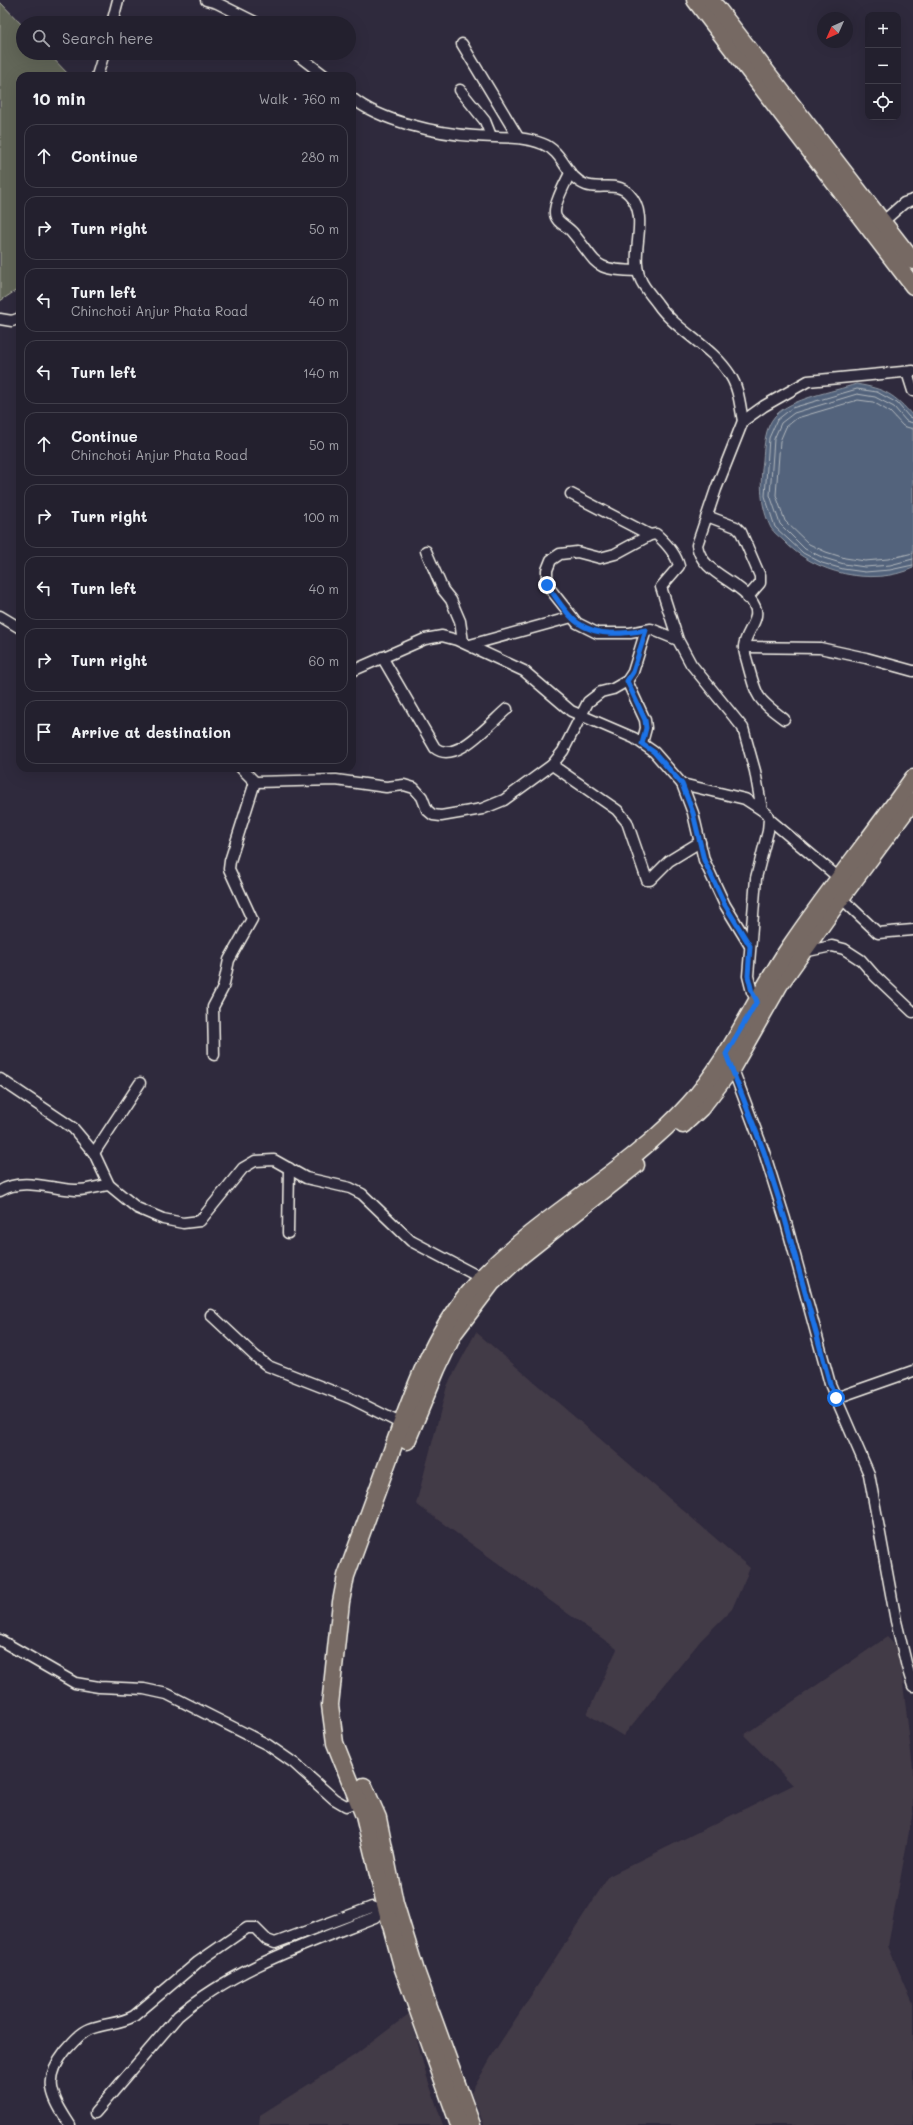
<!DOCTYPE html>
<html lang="en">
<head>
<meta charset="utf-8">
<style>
  body { margin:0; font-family:Mali,sans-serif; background:#2b2836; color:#f1f3f6 }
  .controls { position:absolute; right:12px; top:12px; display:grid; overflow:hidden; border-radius:8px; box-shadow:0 4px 16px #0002 }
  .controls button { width:36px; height:36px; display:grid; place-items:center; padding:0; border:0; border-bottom:1px solid #403e4a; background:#23202e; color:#f1f3f6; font:20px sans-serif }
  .compass { position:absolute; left:817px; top:12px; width:36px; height:36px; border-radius:50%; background:#23202e; box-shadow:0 4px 16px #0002; rotate:225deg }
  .stop { position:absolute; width:12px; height:12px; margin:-9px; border:3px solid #1a73e8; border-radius:50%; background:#fff }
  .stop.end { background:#1a73e8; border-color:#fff; box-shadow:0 1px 4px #0008 }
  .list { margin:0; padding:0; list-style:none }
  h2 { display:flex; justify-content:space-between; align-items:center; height:52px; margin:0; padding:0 16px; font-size:17px }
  h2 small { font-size:13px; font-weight:400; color:#a3a3aa }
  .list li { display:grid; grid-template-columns:26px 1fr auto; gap:12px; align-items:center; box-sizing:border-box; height:64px; margin:0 8px 8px; padding:0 8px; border:1px solid #403e4a; border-radius:12px }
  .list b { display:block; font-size:15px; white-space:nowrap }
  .list p { margin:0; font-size:13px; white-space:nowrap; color:#a3a3aa }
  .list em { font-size:13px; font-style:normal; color:#a3a3aa }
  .icon { flex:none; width:22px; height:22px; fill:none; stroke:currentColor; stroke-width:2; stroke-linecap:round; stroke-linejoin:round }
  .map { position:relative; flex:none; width:913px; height:2125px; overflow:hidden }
  .search { position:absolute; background:#23202e; box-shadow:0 4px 16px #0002; left:16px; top:16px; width:340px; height:44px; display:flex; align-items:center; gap:10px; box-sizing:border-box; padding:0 14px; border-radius:22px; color:#a3a3aa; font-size:15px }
  .panel { position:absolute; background:#23202e; box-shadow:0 4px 16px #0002; left:16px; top:72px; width:340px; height:700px; border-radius:12px }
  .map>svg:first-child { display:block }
  .built { fill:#423a47 }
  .green { fill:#626658; stroke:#abaca0 }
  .water { fill:#52637c; stroke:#939ca7 }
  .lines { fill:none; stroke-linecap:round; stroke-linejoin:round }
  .shore { stroke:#b3b8bd; stroke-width:1 }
  .minor-casing { stroke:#f4f1e8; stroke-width:13 }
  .primary-casing { stroke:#f4f1e8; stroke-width:19 }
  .minor { stroke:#2f2a3d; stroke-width:10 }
  .primary { stroke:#766964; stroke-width:16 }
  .route { stroke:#1a73e8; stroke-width:5 }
</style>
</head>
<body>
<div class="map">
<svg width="913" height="2125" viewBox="0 0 913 2125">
  <rect width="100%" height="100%" fill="#2f2a3d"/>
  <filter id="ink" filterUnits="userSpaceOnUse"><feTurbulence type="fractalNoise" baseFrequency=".025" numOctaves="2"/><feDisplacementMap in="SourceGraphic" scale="8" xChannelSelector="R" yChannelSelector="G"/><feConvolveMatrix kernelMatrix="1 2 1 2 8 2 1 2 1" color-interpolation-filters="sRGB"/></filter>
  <g filter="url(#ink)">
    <g class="built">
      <polygon points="476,1332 750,1568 732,1609 701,1640 623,1736 587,1714 617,1649 416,1504 447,1386"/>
      <polygon points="887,1637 899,1649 913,1769 913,1810 888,1946 913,2004 913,2125 484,2125 471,2093 494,2052 609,1876 793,1785 744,1735"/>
      <polygon points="410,2013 425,2071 443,2125 259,2125 260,2115 355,2055"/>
    </g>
    <polygon class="green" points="0,2 23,26 23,53 48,53 70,76 20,76 20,288 0,301"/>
    <path class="water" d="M 856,384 C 885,389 894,394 913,416 L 913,568 C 872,587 814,573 784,541 C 780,537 774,533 771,528 C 760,506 760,483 763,460 C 764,446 765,427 775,416 C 791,398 833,392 856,384 Z"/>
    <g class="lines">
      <g class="shore">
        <polyline points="913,418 909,417 897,403 877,392 857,389 792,408 777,420 769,438 765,496 775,527 803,553 822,563 843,569 865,572 890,570 913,565"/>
        <polyline points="913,423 906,421 894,407 875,397 857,394 794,413 781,423 774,439 770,495 780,524 805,549 824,558 844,564 865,567 890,565 913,559"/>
        <polyline points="913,429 903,426 890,412 873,402 858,400 797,418 786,427 780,441 776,495 785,521 809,544 826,552 845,558 865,561 888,559 913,553"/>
      </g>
      <g class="minor-casing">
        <g id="minor">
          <polyline points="206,0 217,3 257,23"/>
          <polyline points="112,23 118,0"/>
          <polyline points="462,44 518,137"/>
          <polyline points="295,53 325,76"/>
          <polyline points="97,76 104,53"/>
          <polyline points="460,90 485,121 491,136"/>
          <path d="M 352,98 C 380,121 438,134 475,136 C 498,138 521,135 543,144 C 564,152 566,178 586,185 C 600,190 617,181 629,194 C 651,217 629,251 640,278 C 643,287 652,296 657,303 C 676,331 712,346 730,375 C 739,388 740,406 743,421"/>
          <path d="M 570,173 C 566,182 554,203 555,213 C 555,222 567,226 572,232 C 600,265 591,270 638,271"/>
          <polyline points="879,225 904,203 913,200"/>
          <polyline points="0,319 12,321 20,318"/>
          <polyline points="907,372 913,391"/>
          <polyline points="571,494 650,535"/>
          <polyline points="707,516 736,527 741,532 760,576 760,583 747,598"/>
          <polyline points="426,551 443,590 451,600 460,621 463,642"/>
          <polyline points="0,616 20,628"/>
          <path d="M 678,640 L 651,629 L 630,633 L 597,633 L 577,623 L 547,585 L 547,570 L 551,560 L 560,554 L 577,552 L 600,558 L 615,554 L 650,535 L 656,534 C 665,542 676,554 679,566 L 661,587 L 678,640 L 691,664 L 743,728 L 755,771 L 762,810"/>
          <polyline points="470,645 572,617"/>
          <polyline points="744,647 820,648 866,658 913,671"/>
          <path d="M 382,657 L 435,748 C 456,765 491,722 507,709"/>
          <polyline points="352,671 425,639 442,636 457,640 524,671 571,711 634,738 654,752 682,784 745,799 762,810 767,814 769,819 768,831 756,878 748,976 752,992 759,1004"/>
          <polyline points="627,681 645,720 646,728 642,743"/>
          <path d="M 784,719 C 757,699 757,698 748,665 C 747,660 744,653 744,647 C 744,634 761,620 755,607 C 743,580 702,576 697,545 L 716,489 L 743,421 L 764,406 L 808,381 L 913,371"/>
          <polyline points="552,765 617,810 627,822 647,880 650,880 669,861 700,842"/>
          <polyline points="241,768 255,782 336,780 386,787 404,785 414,788 422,797 427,810 433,815 441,816 482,809 504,800 552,765 563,751 588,702 601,692 613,689 627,681 633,672 646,630"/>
          <polyline points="682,784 693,813 704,860 725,905 750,946"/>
          <polyline points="769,819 839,878"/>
          <polyline points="837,894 878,933 913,930"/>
          <polyline points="803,952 832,946 844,949 861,960 875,976 913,1012"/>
          <polyline points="214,1055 213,1007 223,988 229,960 252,919 229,869 230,861 255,782"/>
          <polyline points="731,1064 764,1152 785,1219 830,1384 869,1474 896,1621 907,1667 913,1686"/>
          <polyline points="0,1079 73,1128 94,1153 109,1185 137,1208 163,1219 183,1223 200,1221 243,1168 255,1161 274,1160 306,1178 350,1188 362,1194 411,1241 485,1280"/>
          <polyline points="94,1153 140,1083"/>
          <path d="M 0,1191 C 23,1177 50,1189 75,1190 C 86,1191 98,1186 109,1185"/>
          <polyline points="288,1233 289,1168"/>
          <polyline points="211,1315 255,1356 268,1366 350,1398 406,1426"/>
          <polyline points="836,1398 913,1371"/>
          <polyline points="0,1640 75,1683 99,1687 144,1689 167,1694 268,1745 294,1763 334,1799 346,1806 363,1799"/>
          <path d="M 95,2113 L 178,2016 C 234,1968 307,1944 375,1917 L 380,1910 L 386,1908"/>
          <path d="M 70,2125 C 52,2097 42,2080 65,2051 C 72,2043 80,2033 90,2029 C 105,2023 120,2024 134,2016 L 198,1962 L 247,1928 L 255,1928 L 267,1940 L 275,1943 L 372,1907 L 380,1910"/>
        </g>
      </g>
      <g class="primary-casing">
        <g id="primary">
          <polyline points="695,0 913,286"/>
          <polyline points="711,0 913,261"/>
          <polyline points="683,1125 701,1108 732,1068 780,984 841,898 913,801"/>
          <polyline points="407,1441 437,1369 454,1333 492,1283 521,1256 636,1165"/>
          <polyline points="364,1786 378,1818 395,1903 416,1971 472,2125"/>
          <path d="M 459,2125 L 402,1966 L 384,1900 L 364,1816 L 335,1743 L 330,1705 L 341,1602 L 346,1576 C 361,1535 376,1494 391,1453 C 413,1391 435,1325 482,1277 C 545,1212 629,1171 689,1104 C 731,1058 754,999 789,948 C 828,890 873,835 913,778"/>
        </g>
      </g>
      <use href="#minor" class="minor"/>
      <use href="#primary" class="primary"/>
    </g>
  </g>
  <g class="lines" filter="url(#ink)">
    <path class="route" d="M 547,585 C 555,596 567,616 578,623 C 598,637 623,634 646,630 L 633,672 L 627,681 L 645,720 L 646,728 L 642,744 L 654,752 L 682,784 L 693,813 L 704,860 L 725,905 L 750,946 L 748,976 L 752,992 L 757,1001 L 726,1054 L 764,1152 L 785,1219 L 830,1384 L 836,1398"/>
  </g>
</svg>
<div class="controls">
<button>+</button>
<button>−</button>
<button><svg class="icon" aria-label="locate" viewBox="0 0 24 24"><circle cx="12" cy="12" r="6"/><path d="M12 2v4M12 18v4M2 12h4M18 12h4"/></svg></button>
</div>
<svg class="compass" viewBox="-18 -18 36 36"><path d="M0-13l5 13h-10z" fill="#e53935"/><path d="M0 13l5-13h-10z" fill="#a3a3aa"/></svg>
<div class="stop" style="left:836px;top:1398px"></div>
<div class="stop end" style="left:547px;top:585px"></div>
<div class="search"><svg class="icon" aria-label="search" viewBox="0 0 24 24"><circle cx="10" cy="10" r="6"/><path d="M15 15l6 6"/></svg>Search here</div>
<section class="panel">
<h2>10 min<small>Walk · 760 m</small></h2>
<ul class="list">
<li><svg class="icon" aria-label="ahead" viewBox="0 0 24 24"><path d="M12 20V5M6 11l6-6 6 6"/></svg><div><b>Continue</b></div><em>280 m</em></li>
<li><svg class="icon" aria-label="right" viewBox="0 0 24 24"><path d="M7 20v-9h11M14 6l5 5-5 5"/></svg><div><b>Turn right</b></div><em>50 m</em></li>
<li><svg class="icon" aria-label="left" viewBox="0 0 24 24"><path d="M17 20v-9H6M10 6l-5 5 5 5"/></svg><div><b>Turn left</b><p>Chinchoti Anjur Phata Road</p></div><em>40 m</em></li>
<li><svg class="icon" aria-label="left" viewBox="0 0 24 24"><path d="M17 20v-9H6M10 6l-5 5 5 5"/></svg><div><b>Turn left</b></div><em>140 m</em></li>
<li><svg class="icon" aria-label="ahead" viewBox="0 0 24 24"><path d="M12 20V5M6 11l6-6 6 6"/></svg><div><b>Continue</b><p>Chinchoti Anjur Phata Road</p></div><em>50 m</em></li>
<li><svg class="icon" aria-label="right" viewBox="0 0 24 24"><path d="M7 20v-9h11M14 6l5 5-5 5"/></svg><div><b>Turn right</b></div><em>100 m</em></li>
<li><svg class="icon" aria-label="left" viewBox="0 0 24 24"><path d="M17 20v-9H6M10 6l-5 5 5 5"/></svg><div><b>Turn left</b></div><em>40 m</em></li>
<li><svg class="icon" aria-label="right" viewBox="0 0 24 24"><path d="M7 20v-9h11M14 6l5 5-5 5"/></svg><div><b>Turn right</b></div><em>60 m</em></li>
<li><svg class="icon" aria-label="arrive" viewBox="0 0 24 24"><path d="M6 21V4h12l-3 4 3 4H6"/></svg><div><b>Arrive at destination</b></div></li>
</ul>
</section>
</div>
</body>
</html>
